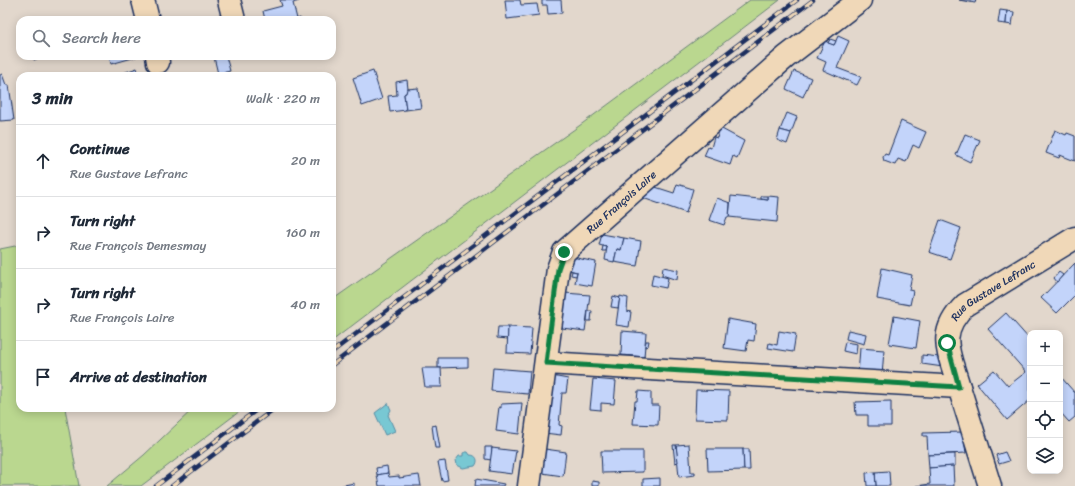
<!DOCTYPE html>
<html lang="en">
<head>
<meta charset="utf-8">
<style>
  body { margin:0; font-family:Sriracha,sans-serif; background:#f2f2f3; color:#1f2937 }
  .controls { position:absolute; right:12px; bottom:12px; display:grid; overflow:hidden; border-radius:8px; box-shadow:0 2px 10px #0003 }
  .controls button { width:36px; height:36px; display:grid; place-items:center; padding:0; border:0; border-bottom:1px solid #e0e1e3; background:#fff; color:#1f2937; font:20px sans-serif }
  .stop { position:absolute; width:12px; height:12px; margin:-9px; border:3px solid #0b8043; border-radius:50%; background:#fff }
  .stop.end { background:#0b8043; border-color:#fff; box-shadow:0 1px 4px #0008 }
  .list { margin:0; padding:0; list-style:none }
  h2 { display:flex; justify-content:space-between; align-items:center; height:52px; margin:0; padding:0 16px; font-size:17px }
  h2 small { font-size:13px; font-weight:400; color:#747a83 }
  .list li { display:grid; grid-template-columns:26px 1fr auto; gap:12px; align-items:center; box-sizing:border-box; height:72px; padding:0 16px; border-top:1px solid #e0e1e3 }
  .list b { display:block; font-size:15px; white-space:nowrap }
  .list p { margin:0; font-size:13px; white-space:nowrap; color:#747a83 }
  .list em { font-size:13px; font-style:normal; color:#747a83 }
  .icon { flex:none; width:22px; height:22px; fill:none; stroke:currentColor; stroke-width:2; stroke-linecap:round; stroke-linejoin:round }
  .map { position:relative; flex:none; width:1075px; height:486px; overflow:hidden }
  .search { position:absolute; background:#fff; box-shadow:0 2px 10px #0003; left:16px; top:16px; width:320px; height:44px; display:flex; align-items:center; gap:10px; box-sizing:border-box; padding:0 14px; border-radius:12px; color:#747a83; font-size:15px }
  .panel { position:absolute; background:#fff; box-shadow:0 2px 10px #0003; left:16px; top:72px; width:320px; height:340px; border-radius:12px }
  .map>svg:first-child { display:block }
  .green { fill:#bad78f; stroke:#6a8376 }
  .water { fill:#78c8d3; stroke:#538ba4 }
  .building { fill:#c3d4fa; stroke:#1b2f5e }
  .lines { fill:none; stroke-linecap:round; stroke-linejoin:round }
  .minor-casing { stroke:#1b2f5e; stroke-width:25 }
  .minor { stroke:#f0d8b8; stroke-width:22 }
  .rail-casing { stroke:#1b2f5e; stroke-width:4.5 }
  .rail { stroke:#f0d8b8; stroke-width:3; stroke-dasharray:9; stroke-linecap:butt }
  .route { stroke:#0b8043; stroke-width:5 }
  .labels { text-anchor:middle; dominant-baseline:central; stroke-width:4; stroke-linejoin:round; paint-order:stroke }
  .street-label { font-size:11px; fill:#1b2f5e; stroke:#f0d8b8 }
</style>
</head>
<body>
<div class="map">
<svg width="1075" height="486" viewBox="0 0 1075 486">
  <rect width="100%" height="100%" fill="#e2d7cc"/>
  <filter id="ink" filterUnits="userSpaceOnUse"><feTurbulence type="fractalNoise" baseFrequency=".025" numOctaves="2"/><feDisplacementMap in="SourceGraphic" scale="8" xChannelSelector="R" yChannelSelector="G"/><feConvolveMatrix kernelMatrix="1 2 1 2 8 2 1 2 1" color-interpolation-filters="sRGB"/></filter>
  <g filter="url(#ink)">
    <g class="green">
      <polygon points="750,0 780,0 332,341 332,300 579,126"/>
      <polygon points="20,245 20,408 65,408 79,486 0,486 0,249"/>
      <polygon points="194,408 244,408 141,486 107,486 144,455"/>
    </g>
    <g class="water">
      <polygon points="388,403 391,410 388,415 395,431 385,435 375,413"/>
      <path d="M 466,452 L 468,452 L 470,455 C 477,455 479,461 475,466 L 463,468 L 457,465 L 456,460 L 459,456 L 463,456 L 463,453 Z"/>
    </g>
    <g class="building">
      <polygon points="280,0 299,0 299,1 293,3 297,19 300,18 302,20 265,20 263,11 282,6"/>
      <polygon points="505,0 520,0 521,5 537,4 539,15 507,19"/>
      <polygon points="542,0 561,0 562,13 548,14 547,5 542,5"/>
      <polygon points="959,0 976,0 975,3"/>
      <polygon points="1000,10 1007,11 1006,24 998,23"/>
      <polygon points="1007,11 1014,12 1012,25 1006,24"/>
      <polygon points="41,17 42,20 33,20"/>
      <polygon points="838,36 849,41 837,68 861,77 857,85 823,70 826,62 817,58 825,41 834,45"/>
      <polygon points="830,39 836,41 834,45 828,43"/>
      <polygon points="32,56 44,56 34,60"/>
      <polygon points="109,56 136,56 136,57 111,64"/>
      <polygon points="218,56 226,56 230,71 218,74 214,57"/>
      <polygon points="137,68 139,74 133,76 124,76 123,73"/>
      <polygon points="373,71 382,99 362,106 353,78"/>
      <polygon points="794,71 811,78 803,97 786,89"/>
      <polygon points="2,74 6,85 9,85 14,120 0,121 0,75"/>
      <polygon points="407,80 408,89 406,93 404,94 406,110 390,112 388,96 397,95 396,82"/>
      <polygon points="418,88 421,108 406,110 404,94 406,93 407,89"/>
      <polygon points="787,113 797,117 791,133 780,130"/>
      <polygon points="901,121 926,132 919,148 913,145 906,162 898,159 895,165 884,161 883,157 885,154 888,155"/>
      <polygon points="720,128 744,141 737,158 733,156 730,165 704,156 708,147 711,148 714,137 717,138"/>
      <polygon points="780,130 791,133 787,144 777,140"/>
      <polygon points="1055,130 1066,135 1067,133 1075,136 1075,161 1060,155 1059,158 1046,153"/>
      <polygon points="965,134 980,140 970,162 956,155"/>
      <polygon points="677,184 693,189 686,213 637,196 649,185 674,193"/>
      <polygon points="731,196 768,200 768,196 779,197 777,222 729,217"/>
      <polygon points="761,196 768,196 768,200 761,199"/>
      <polygon points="717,198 730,203 729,217 727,217 724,225 709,220"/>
      <polygon points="940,220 961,228 950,259 929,252"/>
      <polygon points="602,234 624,238 621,250 617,249 614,262 605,260 607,247 599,245"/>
      <polygon points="624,238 641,241 637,266 614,262 617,249 621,250"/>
      <polygon points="603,246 607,247 606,251 602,251"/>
      <polygon points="572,257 596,262 592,286 575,283 577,272 569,270"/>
      <polygon points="1075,263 1075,295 1057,313 1041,298"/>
      <polygon points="663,267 678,270 677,280 662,275"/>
      <polygon points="882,268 912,275 909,290 913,291 910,305 877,299"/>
      <polygon points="572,271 577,272 576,276 571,275"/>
      <polygon points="1059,272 1063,275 1057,282 1054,278"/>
      <polygon points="653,274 668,278 666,288 651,285"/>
      <polygon points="565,293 590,295 585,331 562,328"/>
      <polygon points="613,296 620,298 618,308 611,307"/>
      <polygon points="620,296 628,298 627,311 631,312 629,327 616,325"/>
      <polygon points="588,311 592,311 591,321 587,321"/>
      <polygon points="1006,313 1030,340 1030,400 1007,420 977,384 994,370 1008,386 1026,372 988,329"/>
      <polygon points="894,316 920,321 916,348 889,344"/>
      <polygon points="728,319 756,324 754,341 748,340 746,351 724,348"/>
      <polygon points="498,327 508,327 508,339 497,338"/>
      <polygon points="508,327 532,328 530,354 507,353"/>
      <polygon points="848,330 866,334 864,344 846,339"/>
      <polygon points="622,331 646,333 644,357 621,355"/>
      <polygon points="779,331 796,334 793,352 768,348 769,343 777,345"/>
      <polygon points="646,341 649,341 648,346 645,347"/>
      <polygon points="845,342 857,344 856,354 843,351"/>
      <polygon points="860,348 884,350 882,376 858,375"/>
      <polygon points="922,355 939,357 943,367 922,364"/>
      <polygon points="438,358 468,358 468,367 438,368"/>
      <polygon points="422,368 441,368 442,387 425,387"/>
      <polygon points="493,368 530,371 528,394 491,391"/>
      <polygon points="552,376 568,379 566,393 562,393 559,425 562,426 561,435 544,433"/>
      <polygon points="1060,376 1075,393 1075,417 1069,422 1060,412"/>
      <polygon points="593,379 616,381 614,404 601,403 601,410 590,409"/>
      <polygon points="696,390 729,391 728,420 695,419"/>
      <polygon points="638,391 651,392 651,405 659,405 658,425 633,424 635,401 637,401"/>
      <polygon points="891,401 891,426 868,426 868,415 856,415 855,402"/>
      <polygon points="522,403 519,434 496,431 499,407 501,408 501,404"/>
      <polygon points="150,408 163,408 163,409 150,410"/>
      <polygon points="436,425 440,448 435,448 432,426"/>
      <polygon points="963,432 966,453 928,455 927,436 923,436 923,433"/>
      <polygon points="689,444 691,472 695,472 695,475 679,477 676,445"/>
      <polygon points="673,445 676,445 678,462 675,463"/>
      <polygon points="485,447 492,447 491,460 485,459"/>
      <polygon points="492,448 516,451 512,474 489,471"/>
      <polygon points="545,449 566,452 563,476 542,473"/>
      <polygon points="707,449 743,449 744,470 708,471"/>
      <polygon points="743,449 749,449 750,470 744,470"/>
      <polygon points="601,451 643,451 643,472 602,473"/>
      <polygon points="1005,452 1009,461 999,464 996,455"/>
      <polygon points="955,454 955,466 929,468 928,455"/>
      <polygon points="445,461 448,480 442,481 438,462"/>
      <polygon points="387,466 388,473 377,475 376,468"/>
      <polygon points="953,466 954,486 916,486 930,484 929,468"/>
      <polygon points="889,471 890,486 876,486 875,472"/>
      <polygon points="875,472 876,486 867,486 866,473"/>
      <polygon points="388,473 389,477 399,476 399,478 419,475 421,486 379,486 377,475"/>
      <polygon points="660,478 660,486 643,486 643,479"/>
      <polygon points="476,479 504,484 503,486 475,486"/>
      <polygon points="592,481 599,482 599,486 592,486"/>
      <polygon points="354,483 354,486 339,486"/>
    </g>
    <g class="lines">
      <g class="minor-casing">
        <g id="minor">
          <polyline points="143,0 148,20"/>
          <polyline points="229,0 234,20"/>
          <polyline points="157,56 158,62"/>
          <polyline points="546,363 959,387 990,486"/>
          <path id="s1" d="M 959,387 C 949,352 936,334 965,305 L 1075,238"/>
          <path id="s2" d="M 529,486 L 558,269 L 564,252 L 786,57 L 860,0"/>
        </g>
      </g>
      <use href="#minor" class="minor"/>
      <g class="rail-casing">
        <g id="rail">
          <polyline points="332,352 797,0"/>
          <polyline points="332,365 813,0"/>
          <polyline points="156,486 259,408"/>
          <polyline points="172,486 275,408"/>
        </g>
      </g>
      <use href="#rail" class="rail"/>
    </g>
  </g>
  <g class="lines" filter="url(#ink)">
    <polyline class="route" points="564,252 558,269 546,363 959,387 947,343"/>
  </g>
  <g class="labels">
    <g class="street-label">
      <text stroke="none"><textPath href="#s2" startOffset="313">Rue François Laire</textPath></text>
      <text stroke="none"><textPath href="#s1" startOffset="120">Rue Gustave Lefranc</textPath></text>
    </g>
  </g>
</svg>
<div class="controls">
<button>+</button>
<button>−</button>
<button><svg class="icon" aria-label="locate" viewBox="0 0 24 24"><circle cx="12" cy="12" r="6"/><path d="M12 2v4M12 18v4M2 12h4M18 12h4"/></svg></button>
<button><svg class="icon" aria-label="layers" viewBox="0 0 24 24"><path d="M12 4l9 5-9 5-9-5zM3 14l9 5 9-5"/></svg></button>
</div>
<div class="stop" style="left:947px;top:343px"></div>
<div class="stop end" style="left:564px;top:252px"></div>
<div class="search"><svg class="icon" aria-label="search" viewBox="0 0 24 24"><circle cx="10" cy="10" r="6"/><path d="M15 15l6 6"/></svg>Search here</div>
<section class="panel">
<h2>3 min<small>Walk · 220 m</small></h2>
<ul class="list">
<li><svg class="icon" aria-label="ahead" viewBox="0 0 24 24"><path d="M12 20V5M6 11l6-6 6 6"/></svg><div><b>Continue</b><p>Rue Gustave Lefranc</p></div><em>20 m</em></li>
<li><svg class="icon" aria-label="right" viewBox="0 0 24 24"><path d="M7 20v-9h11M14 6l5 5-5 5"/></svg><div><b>Turn right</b><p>Rue François Demesmay</p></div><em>160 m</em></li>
<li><svg class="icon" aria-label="right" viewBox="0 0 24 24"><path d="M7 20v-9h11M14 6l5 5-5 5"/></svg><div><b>Turn right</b><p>Rue François Laire</p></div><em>40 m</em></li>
<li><svg class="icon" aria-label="arrive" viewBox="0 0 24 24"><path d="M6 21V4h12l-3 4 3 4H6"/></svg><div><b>Arrive at destination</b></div></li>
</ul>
</section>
</div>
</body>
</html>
